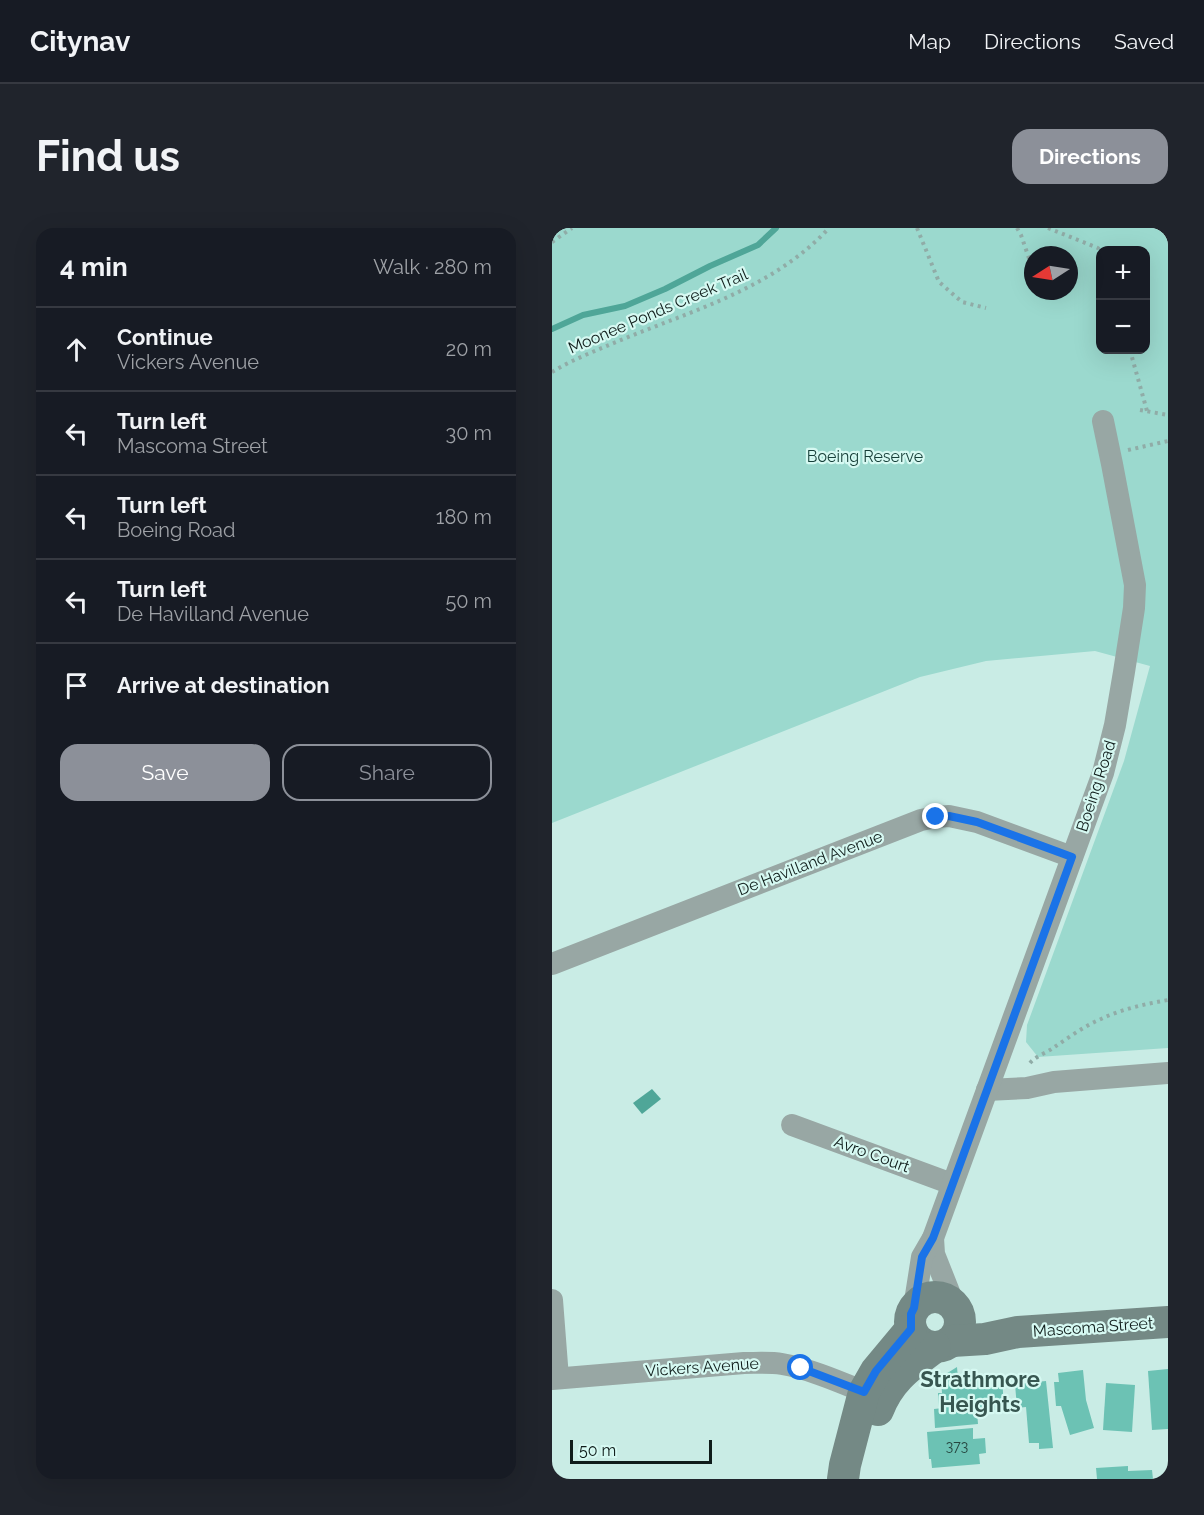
<!DOCTYPE html>
<html lang="en">
<head>
<meta charset="utf-8">
<style>
  body { margin:0; font-family:Raleway,sans-serif; background:#20242c; color:#f1f3f6 }
  .controls { position:absolute; right:18px; top:18px; display:grid; overflow:hidden; border-radius:12px; box-shadow:0 6px 24px #0002 }
  .controls button { width:54px; height:54px; display:grid; place-items:center; padding:0; border:0; border-bottom:2px solid #363941; background:#171b24; color:#f1f3f6; font:30px sans-serif }
  .compass { position:absolute; left:472px; top:18px; width:54px; height:54px; border-radius:50%; background:#171b24; box-shadow:0 6px 24px #0002; rotate:258deg }
  .scale { position:absolute; left:18px; bottom:15px; width:142px; box-sizing:border-box; padding-left:6px; border:3px solid #0f1c1a; border-top:0; font-size:16px; line-height:21px; white-space:nowrap; color:#0f1c1a; -webkit-text-stroke:4px #d6f9f2; paint-order:stroke }
  .stop { position:absolute; width:18px; height:18px; margin:-14px; border:4px solid #1a73e8; border-radius:50%; background:#fff }
  .stop.end { background:#1a73e8; border-color:#fff; box-shadow:0 2px 6px #0008 }
  .list { margin:0; padding:0; list-style:none }
  h2 { display:flex; justify-content:space-between; align-items:center; height:78px; margin:0; padding:0 24px; font-size:26px }
  h2 small { font-size:20px; font-weight:400; color:#9ea1a6 }
  .list li { display:grid; grid-template-columns:39px 1fr auto; gap:18px; align-items:center; box-sizing:border-box; height:84px; padding:0 24px; border-top:2px solid #363941 }
  .list b { display:block; font-size:22px; white-space:nowrap }
  .list p { margin:0; font-size:20px; white-space:nowrap; color:#9ea1a6 }
  .list em { font-size:20px; font-style:normal; color:#9ea1a6 }
  .actions { display:flex; gap:12px; padding:18px 24px }
  .actions a { flex:1; padding:14px 0; border:2px solid #8c9099; border-radius:18px; text-align:center; font-size:21px; color:#8c9099 }
  .actions .main { background:#8c9099; color:#fff }
  .icon { flex:none; width:33px; height:33px; fill:none; stroke:currentColor; stroke-width:2; stroke-linecap:round; stroke-linejoin:round }
  .map { position:relative; flex:none; width:616px; height:1251px; overflow:hidden; border-radius:18px }
  header { display:flex; align-items:center; gap:36px; box-sizing:border-box; height:84px; padding:0 30px; background:#171b24; border-bottom:2px solid #363941 }
  header strong { font-size:28px }
  nav { display:flex; gap:33px; margin-inline-start:auto; font-size:21px }
  .intro { display:flex; align-items:center; justify-content:space-between; box-sizing:border-box; height:144px; padding:0 36px }
  h1 { margin:0; font-size:42px }
  .button { padding:15px 27px; border-radius:18px; background:#8c9099; color:#fff; font-size:21px; font-weight:700 }
  main { display:flex; gap:36px; padding:0 36px }
  aside { flex:1; background:#171b24; border-radius:18px; box-shadow:0 6px 24px #0002 }
  .map>svg:first-child { display:block }
  .green { fill:#9bd9ce; fill-rule:evenodd }
  .water { fill:#4fa698 }
  .lines { fill:none; stroke-linecap:round; stroke-linejoin:round }
  .stream { stroke:#4fa698; stroke-width:6 }
  .building { fill:#6cc2b4 }
  .path { stroke:#90aca7; stroke-width:4; stroke-dasharray:3 4.5; stroke-linecap:butt }
  .street { stroke:#98a7a4; stroke-width:22 }
  .secondary { stroke:#748985; stroke-width:32 }
  .route { stroke:#1a73e8; stroke-width:8 }
  .labels { text-anchor:middle; dominant-baseline:central; stroke-width:4.5; stroke-linejoin:round; paint-order:stroke }
  .number-label { font-size:14px; fill:#264640 }
  .street-label { font-size:16px; fill:#0f1c1a; stroke:#d6f9f2 }
  .park-label { font-size:16px; fill:#163e38; stroke:#d6f9f2 }
  .district-label { font-size:22px; font-weight:bold; fill:#375650; stroke:#d6f9f2 }
</style>
</head>
<body>
<header>
<strong>Citynav</strong>
<nav><a>Map</a><a>Directions</a><a>Saved</a></nav>
</header>
<div class="intro"><h1>Find us</h1><a class="button">Directions</a></div>
<main>
<aside>
<h2>4 min<small>Walk · 280 m</small></h2>
<ul class="list">
<li><svg class="icon" aria-label="ahead" viewBox="0 0 24 24"><path d="M12 20V5M6 11l6-6 6 6"/></svg><div><b>Continue</b><p>Vickers Avenue</p></div><em>20 m</em></li>
<li><svg class="icon" aria-label="left" viewBox="0 0 24 24"><path d="M17 20v-9H6M10 6l-5 5 5 5"/></svg><div><b>Turn left</b><p>Mascoma Street</p></div><em>30 m</em></li>
<li><svg class="icon" aria-label="left" viewBox="0 0 24 24"><path d="M17 20v-9H6M10 6l-5 5 5 5"/></svg><div><b>Turn left</b><p>Boeing Road</p></div><em>180 m</em></li>
<li><svg class="icon" aria-label="left" viewBox="0 0 24 24"><path d="M17 20v-9H6M10 6l-5 5 5 5"/></svg><div><b>Turn left</b><p>De Havilland Avenue</p></div><em>50 m</em></li>
<li><svg class="icon" aria-label="arrive" viewBox="0 0 24 24"><path d="M6 21V4h12l-3 4 3 4H6"/></svg><div><b>Arrive at destination</b></div></li>
</ul>
<div class="actions"><a class="main">Save</a><a>Share</a></div>
</aside>
<div class="map">
<svg width="616" height="1251" viewBox="0 0 616 1251">
  <rect width="100%" height="100%" fill="#c9ece5"/>
  <path class="green" d="M 0,0 L 616,0 L 616,820 L 486,829 L 474,814 L 475,797 L 572,533 L 598,438 L 543,423 L 434,433 L 368,449 L 0,595 ZM 548,22 L 594,22 L 594,122 L 548,122 ZM 481,27 L 517,27 L 517,63 L 481,63 Z"/>
  <polygon class="water" points="100,861 109,871 90,886 81,875"/>
  <g class="lines">
    <polyline class="stream" points="0,101 31,87 73,78 113,61 158,38 206,17 224,0"/>
  </g>
  <g class="building">
    <polygon points="405,1139 406,1151 450,1148 452,1181 425,1184 426,1196 383,1200 382,1181 391,1180 391,1179 387,1179 386,1165 390,1165 389,1149"/>
    <polygon points="616,1141 616,1201 600,1202 596,1143"/>
    <polygon points="531,1142 534,1172 542,1200 518,1207 509,1178 504,1178 502,1154 507,1154 506,1145"/>
    <polygon points="494,1153 501,1220 487,1221 487,1215 477,1215 474,1179 465,1180 463,1156"/>
    <polygon points="554,1155 583,1157 580,1204 551,1202"/>
    <polygon points="421,1200 421,1211 433,1210 434,1225 427,1226 428,1236 380,1240 379,1231 377,1231 375,1204"/>
    <polygon points="576,1238 576,1243 600,1242 601,1251 545,1251 544,1240"/>
  </g>
  <g class="lines">
    <g class="path">
      <polyline points="365,0 387,54 410,74 434,80"/>
      <polyline points="465,0 469,7 481,42"/>
      <polyline points="496,0 546,20 548,24"/>
      <polyline points="0,14 20,0"/>
      <polyline points="578,122 595,183"/>
      <path d="M 0,144 C 18,133 38,125 57,117 C 134,84 219,63 277,0"/>
      <polyline points="588,182 616,187"/>
      <polyline points="576,222 616,213"/>
      <path d="M 478,835 C 484,828 494,825 501,820 C 516,810 532,798 549,791 C 570,781 593,776 616,772"/>
    </g>
    <g class="street">
      <polyline points="0,736 369,592 384,589 397,588 425,594 520,629"/>
      <polyline points="435,862 475,860 502,854 616,845"/>
      <polyline points="240,897 400,956"/>
      <polyline points="381,1010 382,1026 403,1079"/>
      <polyline points="0,1072 6,1150"/>
      <polyline points="362,1080 370,1029 381,1010 551,545 563,497 572,444 582,380 583,357 560,236 551,193"/>
      <path d="M 0,1151 L 192,1135 C 205,1135 218,1134 230,1136 C 260,1141 297,1158 325,1169"/>
    </g>
    <g class="secondary">
      <circle cx="383" cy="1094" r="25"/>
      <polyline points="400,1113 433,1111 466,1104 616,1094"/>
      <path d="M 326,1182 C 338,1151 358,1138 383,1119"/>
      <polyline points="291,1251 293,1237 312,1164 324,1143 359,1101"/>
    </g>
  </g>
  <g class="lines">
    <polyline class="route" points="249,1140 312,1164 324,1143 359,1101 359,1086 362,1080 370,1029 381,1010 520,629 425,594 397,588 384,589"/>
  </g>
  <g class="labels">
    <g class="number-label">
      <text x="405" y="1218">373</text>
    </g>
    <g class="street-label">
      <text transform="translate(106 83) rotate(-23)">Moonee Ponds Creek Trail</text>
      <text transform="translate(544 558) rotate(-72)">Boeing Road</text>
      <text transform="translate(258 635) rotate(-21)">De Havilland Avenue</text>
      <text transform="translate(320 926) rotate(20)">Avro Court</text>
      <text transform="translate(541 1099) rotate(-4)">Mascoma Street</text>
      <text transform="translate(150 1139) rotate(-4)">Vickers Avenue</text>
    </g>
    <g class="park-label">
      <text x="313" y="228">Boeing Reserve</text>
    </g>
    <g class="district-label">
      <text x="428" y="1151">Strathmore<tspan x="428" dy="25">Heights</tspan></text>
    </g>
  </g>
</svg>
<div class="controls">
<button>+</button>
<button>−</button>
</div>
<svg class="compass" viewBox="-18 -18 36 36"><path d="M0-13l5 13h-10z" fill="#e53935"/><path d="M0 13l5-13h-10z" fill="#9ea1a6"/></svg>
<div class="scale">50 m</div>
<div class="stop" style="left:249px;top:1140px"></div>
<div class="stop end" style="left:384px;top:589px"></div>
</div>
</main>
</body>
</html>
